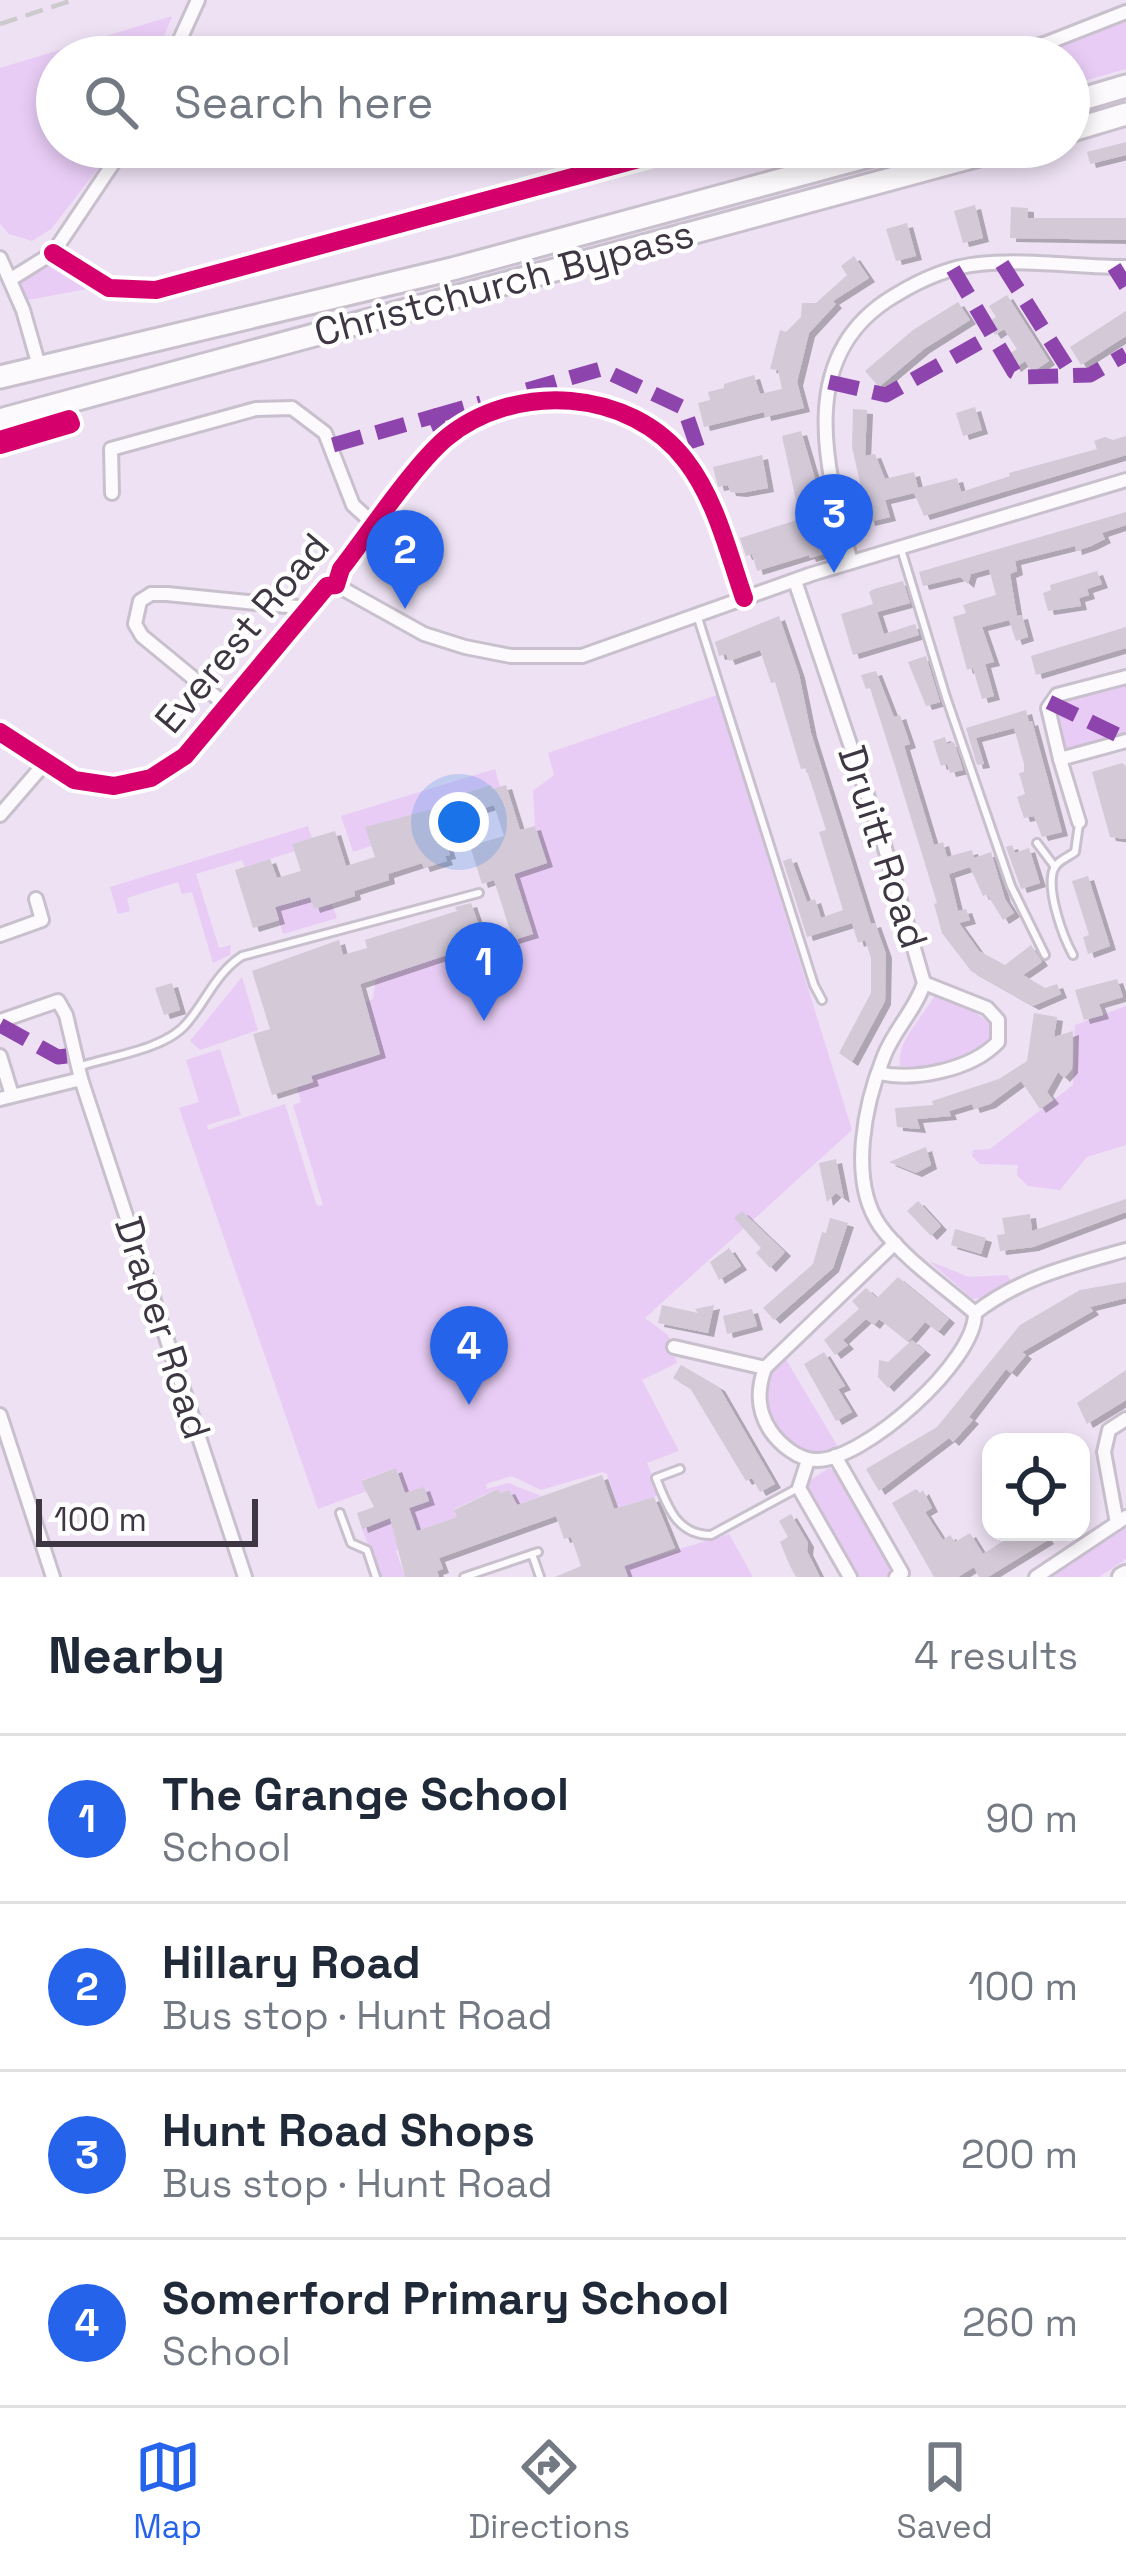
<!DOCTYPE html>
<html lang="en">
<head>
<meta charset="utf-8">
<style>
  body { margin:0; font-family:"Space Grotesk",sans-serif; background:#f6f6f7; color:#1f2937 }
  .controls { position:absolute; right:36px; bottom:36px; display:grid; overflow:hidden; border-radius:24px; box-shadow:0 6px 18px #0003 }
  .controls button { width:108px; height:108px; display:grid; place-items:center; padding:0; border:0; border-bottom:3px solid #e0e1e3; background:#fff; color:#1f2937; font:60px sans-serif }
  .scale { position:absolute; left:36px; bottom:30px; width:222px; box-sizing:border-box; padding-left:12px; border:6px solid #3e3642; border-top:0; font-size:33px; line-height:42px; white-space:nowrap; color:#3e3642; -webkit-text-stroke:9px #fff; paint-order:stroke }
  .you { position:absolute; left:459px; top:822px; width:42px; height:42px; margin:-30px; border:9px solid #fff; border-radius:50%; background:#1a73e8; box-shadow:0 0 0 18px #1a73e833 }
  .badge { display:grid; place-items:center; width:78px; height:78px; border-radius:50%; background:#2563eb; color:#fff; font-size:39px; font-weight:700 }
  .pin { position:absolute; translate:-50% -99px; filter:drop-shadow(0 3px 6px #0008) }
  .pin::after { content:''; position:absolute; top:63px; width:42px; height:36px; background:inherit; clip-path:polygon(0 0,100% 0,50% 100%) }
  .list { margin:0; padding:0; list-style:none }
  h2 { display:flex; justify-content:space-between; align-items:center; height:156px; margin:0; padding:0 48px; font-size:51px }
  h2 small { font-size:39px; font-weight:400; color:#747a83 }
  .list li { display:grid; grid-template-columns:78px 1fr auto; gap:36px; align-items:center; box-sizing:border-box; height:168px; padding:0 48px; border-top:3px solid #e0e1e3 }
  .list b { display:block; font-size:45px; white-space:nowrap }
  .list p { margin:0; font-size:39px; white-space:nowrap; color:#747a83 }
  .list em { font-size:39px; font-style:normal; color:#747a83 }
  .icon { flex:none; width:66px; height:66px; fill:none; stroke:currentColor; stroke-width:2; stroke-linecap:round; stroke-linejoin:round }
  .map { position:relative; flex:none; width:1126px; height:1577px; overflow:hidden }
  .search { position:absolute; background:#fff; box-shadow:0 6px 18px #0003; left:36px; right:36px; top:36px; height:132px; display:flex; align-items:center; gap:30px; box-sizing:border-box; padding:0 42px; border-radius:66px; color:#747a83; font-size:45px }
  .sheet { height:828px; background:#fff }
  nav { display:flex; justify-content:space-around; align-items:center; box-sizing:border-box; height:168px; border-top:3px solid #e0e1e3; background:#fff; font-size:33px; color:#747a83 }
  nav a { display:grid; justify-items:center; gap:6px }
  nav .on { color:#2563eb }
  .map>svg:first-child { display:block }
  .green { fill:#e8ccf5 }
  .building { fill:#d3c9d7; filter:url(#shadow) }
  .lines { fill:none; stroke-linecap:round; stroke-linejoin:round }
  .service-casing { stroke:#c9c0cd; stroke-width:12 }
  .minor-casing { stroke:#c9c0cd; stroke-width:18 }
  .secondary-casing { stroke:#c9c0cd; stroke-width:24 }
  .primary-casing { stroke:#c9c0cd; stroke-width:27 }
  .service { stroke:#fcfafd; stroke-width:6 }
  .minor { stroke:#fcfafd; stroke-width:12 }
  .secondary { stroke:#fcfafd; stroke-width:18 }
  .primary { stroke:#fcfafd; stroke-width:21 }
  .rail { stroke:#cdcace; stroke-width:4.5; stroke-dasharray:18 9; stroke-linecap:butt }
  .quiet { stroke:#8e44ad; stroke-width:15; stroke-dasharray:30 15; stroke-linecap:butt }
  .cycleway-casing { stroke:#fff; stroke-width:26 }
  .cycleway { stroke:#d6006c; stroke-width:18 }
  .labels { text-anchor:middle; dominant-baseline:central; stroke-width:9; stroke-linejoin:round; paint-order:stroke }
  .street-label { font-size:39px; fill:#3e3642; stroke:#fff }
</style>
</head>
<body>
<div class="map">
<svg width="1126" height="1577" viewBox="0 0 1126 1577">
  <defs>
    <filter id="shadow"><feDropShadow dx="6" dy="4" stdDeviation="0" flood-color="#0004"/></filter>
  </defs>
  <rect width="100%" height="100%" fill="#ede1f3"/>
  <g class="green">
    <polygon points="172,16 158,52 142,47 136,57 57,57 57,147 84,147 83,150 104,161 51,229 32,241 9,234 0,224 0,68"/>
    <polygon points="1126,22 1126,69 1069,85 1069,57 1031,57"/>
    <polygon points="54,259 98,287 28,300 18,279"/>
    <polygon points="1126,682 1126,734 1076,750 1065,748 1053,710 1057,704"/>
    <polygon points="717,695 852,1130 645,1318 668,1335 677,1363 642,1380 679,1451 647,1463 660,1495 618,1508 607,1474 602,1472 541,1490 512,1476 486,1484 487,1489 508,1483 541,1496 517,1505 509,1490 500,1493 497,1489 454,1509 457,1517 417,1531 405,1497 389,1490 402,1485 396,1468 362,1480 367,1491 318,1509 179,1108 199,1102 186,1060 220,1049 241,1115 207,1125 208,1130 285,1104 317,1206 323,1205 293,1105 301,1102 297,1087 313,1082 303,1049 330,1070 379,1055 366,1002 373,999 376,977 468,948 487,950 482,934 508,927 513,940 533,934 514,874 547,863 535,826 533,791 554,775 548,753"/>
    <polygon points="495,769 500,787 492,789 490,785 447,799 448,805 438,808 366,827 371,846 353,852 341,816"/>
    <polygon points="308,826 312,838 293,844 295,851 245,867 242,860 196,874 219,948 231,945 230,955 213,963 192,892 182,894 178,882 127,898 130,911 118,914 110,887"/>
    <polygon points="310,897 314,909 332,904 337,918 283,934 275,907"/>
    <polygon points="242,977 258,1030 200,1050 190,1041"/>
    <path d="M 935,995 L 971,1010 L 993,1025 L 994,1037 C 974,1058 928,1070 900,1066 C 896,1041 924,1016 935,995 Z"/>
    <polygon points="1126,1006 1126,1145 1087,1157 1060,1190 1028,1186 1017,1175 1018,1165 980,1164 972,1156 973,1150 990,1149 1073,1085 1075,1025"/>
    <polygon points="929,1261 969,1277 1007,1275 1013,1283 985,1297 973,1299"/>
    <path d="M 784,1356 L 838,1447 C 783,1470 744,1398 784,1356 Z"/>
    <polygon points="829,1468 839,1473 891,1563 888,1577 857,1577 806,1489 809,1481"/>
    <polygon points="390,1518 401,1549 396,1551 405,1577 381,1577 362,1529"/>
    <polygon points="1126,1524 1126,1559 1099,1577 1046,1577"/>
    <polygon points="729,1534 753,1577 628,1577 624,1566"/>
  </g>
  <g class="building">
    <polygon points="1126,142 1126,155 1090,164 1087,152"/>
    <polygon points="975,205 983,238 963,243 954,211"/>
    <polygon points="1011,207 1028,208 1028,218 1126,218 1126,240 1010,238"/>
    <polygon points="907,223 916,256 896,261 886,229"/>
    <polygon points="854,256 869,278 833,301 836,304 809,333 797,382 804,408 765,417 764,412 704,427 698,403 710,400 708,392 724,388 724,384 754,375 760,394 782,389 778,370 770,369 780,330 786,332 801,317 802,303 816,303 847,275 841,266"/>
    <polygon points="1007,295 1049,361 1032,372 1025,361 1015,368 1007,355 1017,349 1004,329 995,335 987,323 996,317 989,306"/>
    <polygon points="958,302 970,320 924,349 879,387 865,371 913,330"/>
    <polygon points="1126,311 1126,336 1081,365 1070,347"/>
    <polygon points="975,407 982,430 963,436 956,413"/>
    <polygon points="853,409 867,410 865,456 875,454 885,479 914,472 918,488 957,478 961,492 1010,476 1009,473 1097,449 1094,441 1105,437 1113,440 1126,436 1126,455 924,516 914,493 885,500 890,517 869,522 852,447"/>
    <polygon points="801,431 816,482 812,483 828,553 810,558 809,555 757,571 752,554 746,556 740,538 797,520 799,514 782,436"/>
    <polygon points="762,455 768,488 741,493 730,492 728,485 718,487 713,467"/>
    <polygon points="1126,512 1126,525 1102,533 1105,539 1091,546 1076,551 1075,546 1015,561 1017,571 1010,574 1017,616 1022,615 1028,637 1016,641 1009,620 982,627 994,662 985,664 994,696 982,699 973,668 967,670 953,617 966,613 963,605 996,595 989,569 971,574 968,584 960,577 923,586 919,572"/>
    <polygon points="1097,571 1102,584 1087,589 1089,595 1079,598 1081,606 1048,611 1043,593 1051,590 1050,585"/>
    <polygon points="903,581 910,603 877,612 884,634 915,624 919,635 853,655 841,614 873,604 869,592 874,589"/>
    <polygon points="779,616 799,674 811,733 871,924 875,923 886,954 885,1001 852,1062 839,1053 871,993 871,958 865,940 858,943 852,923 807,937 783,861 791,858 807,902 815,899 821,918 843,910 819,832 826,830 814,792 806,768 801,769 775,682 771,683 760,650 729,661 726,654 719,656 715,642"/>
    <polygon points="1126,627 1126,648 1036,675 1031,656"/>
    <polygon points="926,656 940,702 926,706 908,662"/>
    <polygon points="876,671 894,717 900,715 910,744 904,746 934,845 943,842 947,857 972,850 974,858 991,852 1005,899 1014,913 1003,920 987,894 983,896 970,867 949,874 958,911 966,909 970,920 959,923 979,951 1005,965 1031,945 1042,962 1023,975 1045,988 1057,984 1061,994 1033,1006 971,971 942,933 934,904 937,903 895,766 870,688 866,689 861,675"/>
    <polygon points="1026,710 1029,722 1032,721 1062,832 1042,837 1034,816 1024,818 1017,797 1025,794 1019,773 1024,772 1024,764 1014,728 976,738 984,764 977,765 966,728"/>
    <polygon points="945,737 947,744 954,742 963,770 950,773 947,764 941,766 933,741"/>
    <polygon points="1122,763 1126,766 1126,839 1110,837 1092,772"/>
    <polygon points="491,785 492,789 506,785 520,830 535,826 547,863 514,874 533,934 513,940 494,880 482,884 470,846 504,836 494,805 440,822 450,855 445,856 447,861 424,868 422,863 388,874 389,880 354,891 355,896 314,909 310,897 275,907 279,920 253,928 235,870 270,859 277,878 301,871 292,844 335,831 346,866 375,857 365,827 448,805 446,799"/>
    <polygon points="1012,845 1015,853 1029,848 1040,883 1021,889 1006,847"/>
    <polygon points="1088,876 1110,946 1088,954 1083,937 1089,935 1072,881"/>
    <polygon points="471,903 488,951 471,956 468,948 360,984 380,1054 311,1076 313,1082 272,1095 253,1034 270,1029 252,971 339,940 343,955 367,948 365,940 457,911 455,907"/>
    <polygon points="1117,979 1123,997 1099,1004 1103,1015 1084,1020 1075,990"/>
    <polygon points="172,983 180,1010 164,1015 155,988"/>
    <polygon points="1034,1013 1057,1017 1054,1037 1073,1031 1072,1069 1064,1078 1058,1072 1047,1092 1053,1100 1040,1109 1021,1081 990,1104 974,1109 972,1104 949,1111 951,1116 917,1119 920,1129 897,1127 895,1108 933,1105 932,1101 999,1079 1027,1061"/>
    <polygon points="926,1147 931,1165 916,1173 889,1162"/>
    <polygon points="836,1159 844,1199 836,1193 827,1202 819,1163"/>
    <polygon points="1126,1199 1126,1212 1033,1247 1000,1251 997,1235 1005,1234 1002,1218 1030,1214 1032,1231"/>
    <polygon points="918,1201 941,1226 931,1236 907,1211"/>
    <polygon points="742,1211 785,1252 770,1268 756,1253 761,1248 734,1218"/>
    <polygon points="830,1218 848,1223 833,1268 774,1320 763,1308 813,1264 822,1232 826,1233"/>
    <polygon points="955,1229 986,1238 981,1254 951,1245"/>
    <polygon points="729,1248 741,1266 719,1280 710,1262"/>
    <polygon points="898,1277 949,1319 938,1332 925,1322 908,1342 879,1319 874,1325 866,1319 843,1340 848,1345 835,1355 824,1340 859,1309 852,1301 866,1288 877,1298"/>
    <polygon points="1126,1282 1126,1298 1090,1307 1093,1311 1022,1352 1026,1355 1011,1373 1006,1369 969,1417 973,1420 953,1442 949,1438 879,1491 866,1469 937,1427 1020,1325 1080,1290"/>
    <polygon points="662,1305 698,1313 695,1309 714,1305 708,1333 658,1323"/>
    <polygon points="752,1309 757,1326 727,1334 723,1316"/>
    <polygon points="912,1340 925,1351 888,1388 878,1377 879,1360 888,1362"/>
    <polygon points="824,1352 845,1386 838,1389 852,1412 836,1421 804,1364"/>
    <polygon points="681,1365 719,1387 775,1484 760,1492 752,1478 746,1481 690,1388 673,1378"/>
    <polygon points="1126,1370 1126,1400 1087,1424 1077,1403"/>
    <polygon points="396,1468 405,1493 424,1487 429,1501 409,1508 417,1531 457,1517 454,1510 498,1489 500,1493 509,1490 517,1505 602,1475 614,1509 654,1497 675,1548 624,1566 628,1577 555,1577 581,1566 571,1537 564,1539 556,1516 439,1558 443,1569 437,1571 439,1577 405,1577 390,1518 362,1529 357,1513 374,1507 361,1481"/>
    <polygon points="916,1489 920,1493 923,1490 932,1508 925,1512 943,1540 950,1535 955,1542 970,1533 983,1554 1003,1541 998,1532 1043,1532 1048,1540 988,1577 979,1577 974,1567 958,1577 934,1577 892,1503"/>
    <polygon points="791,1514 808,1543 807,1551 820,1577 796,1577 790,1566 780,1542 788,1537 779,1521"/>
  </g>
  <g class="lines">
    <g class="service-casing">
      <g id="service">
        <polyline points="901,549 946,697 1011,886 1045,955"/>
        <polyline points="698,618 814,985 822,1000"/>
        <polyline points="1037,843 1055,867"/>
        <path d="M 1073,955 C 1063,937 1047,893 1053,871 C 1056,861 1067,858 1075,852 L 1079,824"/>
        <path d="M 81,1066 C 112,1056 166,1049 187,1023 C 206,1001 216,973 242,956 L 479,893"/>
        <path d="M 680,1469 L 656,1478 C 667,1505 676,1535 711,1535 L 796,1489"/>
        <polyline points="340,1513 351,1543 367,1550 376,1577"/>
        <polyline points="532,1554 540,1577"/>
        <polyline points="464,1577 538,1552"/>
      </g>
    </g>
    <g class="minor-casing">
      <g id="minor">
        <polyline points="172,57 198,0"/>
        <polyline points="998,57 1047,43 1126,12"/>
        <polyline points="53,253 109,288 156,290 683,147"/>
        <polyline points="0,258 23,310 39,366"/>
        <polyline points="11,279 53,253 124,147"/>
        <polyline points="112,493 111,449 256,409 292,408 325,433 353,505 375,525"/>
        <path d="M 851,562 C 827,471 793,356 894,296 C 920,280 948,267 979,264 C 1027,259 1078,267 1126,267"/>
        <path d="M 795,581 L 884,845 L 924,983 C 916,1009 894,1030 884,1056 C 865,1103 848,1180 880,1226 C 904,1259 944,1286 975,1313"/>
        <polyline points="336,585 424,634 465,647 511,656 582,656 812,574 1126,480"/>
        <polyline points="1126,677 1057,695 1048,708 1060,759 1126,741"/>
        <polyline points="226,705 142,636 135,624 140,601 151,594 167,594 297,607 305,612"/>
        <path d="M 0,732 L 74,780 L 114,786 L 151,778 L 185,756 L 327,586 L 336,585 L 341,569 C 369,533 412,468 445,439 C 514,381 631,388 686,461 C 716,500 728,552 744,598"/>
        <polyline points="1060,759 1079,822"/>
        <polyline points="0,815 45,763"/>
        <polyline points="0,935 42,920 36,899"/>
        <polyline points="0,1021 58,1001 66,1015 81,1079 245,1577"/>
        <polyline points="0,1056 12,1095"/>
        <path d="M 878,1073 C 915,1081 971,1070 998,1042 L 998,1020 L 987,1008 L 924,983"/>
        <polyline points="0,1099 81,1079"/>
        <path d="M 895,1243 L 765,1368 C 757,1390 757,1410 770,1430 C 780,1445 799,1460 816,1460 C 864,1461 976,1361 975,1313 C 1019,1278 1073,1265 1126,1250"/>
        <polyline points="674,1347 765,1368"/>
        <polyline points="0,1415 53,1577"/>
        <polyline points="835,1456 902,1573 896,1577"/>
        <polyline points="808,1460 799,1488 850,1577"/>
        <polyline points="1117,1523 1104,1452 1109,1430 1126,1419"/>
        <polyline points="1036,1577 1126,1517"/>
      </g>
    </g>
    <g class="secondary-casing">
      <polyline id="secondary" points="1122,1577 1126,1575"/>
    </g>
    <g class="primary-casing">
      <g id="primary">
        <polyline points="1069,103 1126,86"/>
        <polyline points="1069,131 1126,114"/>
        <polyline points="0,377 452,269 902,147"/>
        <polyline points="0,420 1009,147"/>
      </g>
    </g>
    <use href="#service" class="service"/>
    <use href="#minor" class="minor"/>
    <use href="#secondary" class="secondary"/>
    <use href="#primary" class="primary"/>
    <polyline class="rail" points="0,24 73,0"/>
    <g class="quiet">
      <polyline points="1002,264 1072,375"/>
      <polyline points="1114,267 1126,286"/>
      <polyline points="953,269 1014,372 1024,377 1090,375 1126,354"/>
      <polyline points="829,382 886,395 991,336"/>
      <polyline points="527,390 601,369 684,408 698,449"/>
      <polyline points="435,416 481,403"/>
      <polyline points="333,445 435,416 440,429"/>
      <polyline points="1049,702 1126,739"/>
      <polyline points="0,1025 58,1057 75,1055"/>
    </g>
    <g class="cycleway-casing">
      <g id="cycleway">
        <polyline points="53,253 109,288 156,290 683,147"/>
        <polyline points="0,440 69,419 71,424 0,445"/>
        <path d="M 0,732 L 74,780 L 114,786 L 151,778 L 185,756 L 327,586 L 336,585 L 341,569 C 369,533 412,468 445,439 C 514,381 631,388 686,461 C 716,500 728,552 744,598"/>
      </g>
    </g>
    <use href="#cycleway" class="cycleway"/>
  </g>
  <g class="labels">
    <g class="street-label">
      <text transform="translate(504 283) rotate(-15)">Christchurch Bypass</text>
      <text transform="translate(242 633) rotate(-50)">Everest Road</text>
      <text transform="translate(883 847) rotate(72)">Druitt Road</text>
      <text transform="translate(163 1328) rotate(72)">Draper Road</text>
    </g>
  </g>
</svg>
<div class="controls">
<button><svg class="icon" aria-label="locate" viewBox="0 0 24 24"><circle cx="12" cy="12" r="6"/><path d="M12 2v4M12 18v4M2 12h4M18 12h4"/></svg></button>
</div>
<div class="scale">100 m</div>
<div class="you"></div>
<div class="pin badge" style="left:484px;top:1021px">1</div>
<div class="pin badge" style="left:405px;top:609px">2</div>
<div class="pin badge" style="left:834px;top:573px">3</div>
<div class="pin badge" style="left:469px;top:1405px">4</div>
<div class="search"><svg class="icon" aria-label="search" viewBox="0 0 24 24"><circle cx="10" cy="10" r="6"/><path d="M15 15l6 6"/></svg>Search here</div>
</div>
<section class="sheet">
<h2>Nearby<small>4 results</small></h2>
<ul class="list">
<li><span class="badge">1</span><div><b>The Grange School</b><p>School</p></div><em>90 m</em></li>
<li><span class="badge">2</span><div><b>Hillary Road</b><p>Bus stop · Hunt Road</p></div><em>100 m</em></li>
<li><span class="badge">3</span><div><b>Hunt Road Shops</b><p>Bus stop · Hunt Road</p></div><em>200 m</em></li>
<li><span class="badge">4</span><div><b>Somerford Primary School</b><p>School</p></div><em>260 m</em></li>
</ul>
</section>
<nav>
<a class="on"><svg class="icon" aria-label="map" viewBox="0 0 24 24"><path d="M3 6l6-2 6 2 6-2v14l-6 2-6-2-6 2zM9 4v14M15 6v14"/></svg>Map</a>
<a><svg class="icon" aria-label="directions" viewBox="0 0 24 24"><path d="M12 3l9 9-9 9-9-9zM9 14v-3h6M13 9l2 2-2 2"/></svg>Directions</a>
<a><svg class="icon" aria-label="saved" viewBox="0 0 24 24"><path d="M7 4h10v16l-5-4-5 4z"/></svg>Saved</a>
</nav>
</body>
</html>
